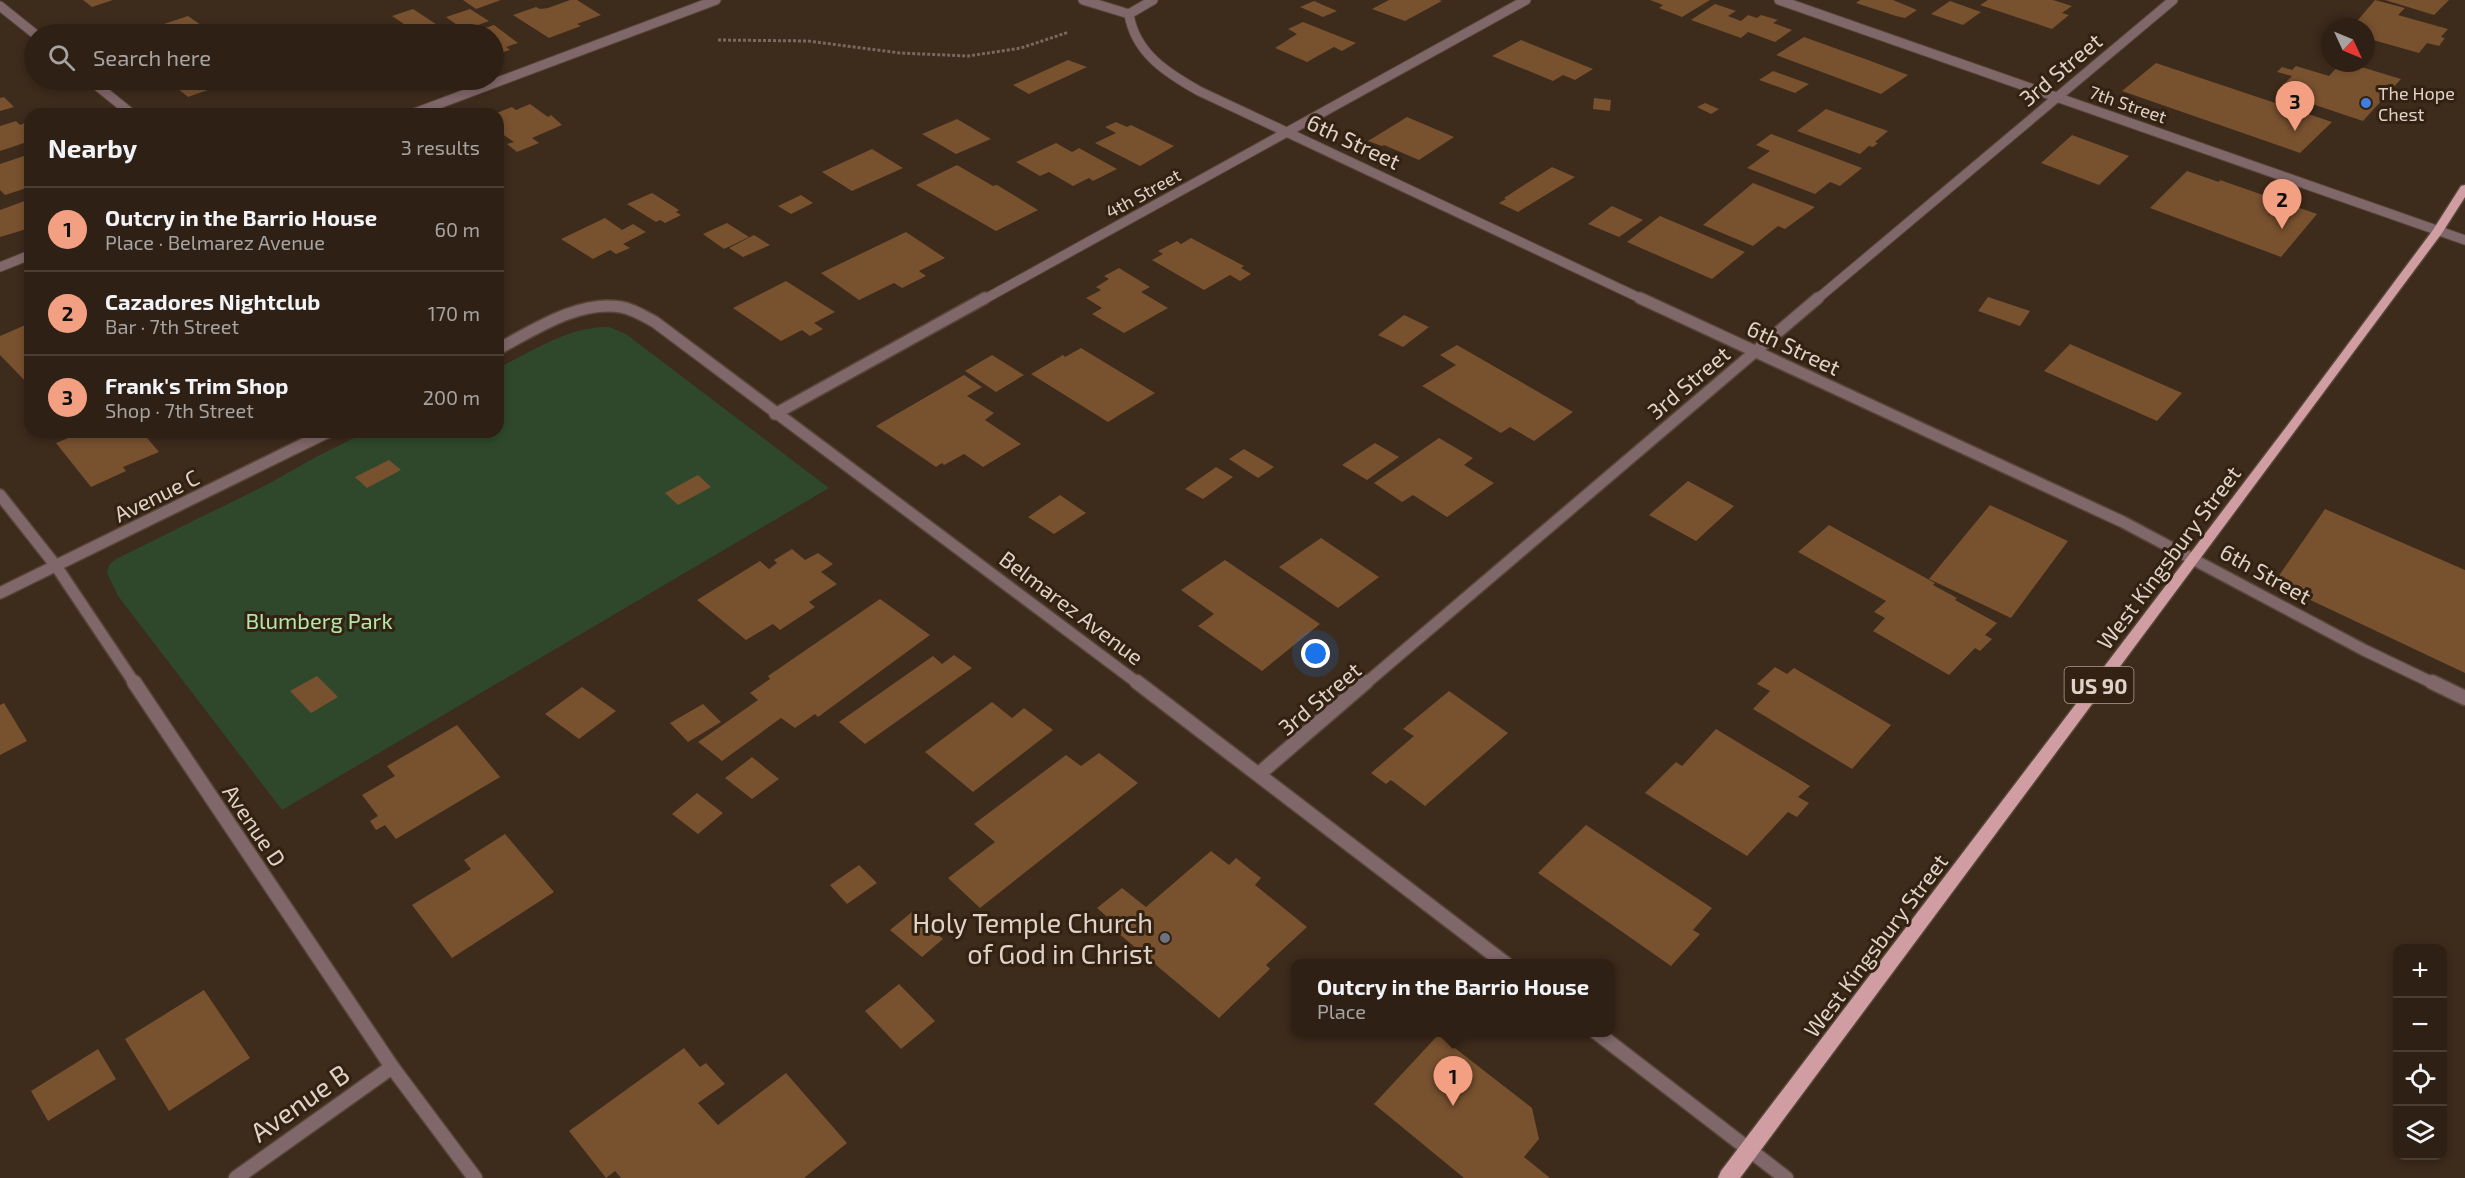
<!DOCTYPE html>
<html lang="en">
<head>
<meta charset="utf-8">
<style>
  body { margin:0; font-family:"Exo 2",sans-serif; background:#3a2d22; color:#f1f3f6 }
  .controls { position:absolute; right:18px; bottom:18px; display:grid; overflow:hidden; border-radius:12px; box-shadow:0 3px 9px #0003 }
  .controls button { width:54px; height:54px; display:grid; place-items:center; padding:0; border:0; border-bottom:2px solid #493e34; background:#2e2015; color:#f1f3f6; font:30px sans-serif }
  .compass { position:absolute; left:2321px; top:18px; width:54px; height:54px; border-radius:50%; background:#2e2015; box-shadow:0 3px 9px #0003; rotate:134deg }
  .you { position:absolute; left:1316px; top:654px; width:21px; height:21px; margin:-15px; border:4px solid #fff; border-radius:50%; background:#1a73e8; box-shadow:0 0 0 9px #1a73e833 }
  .badge { display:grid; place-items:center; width:39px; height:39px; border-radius:50%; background:#f39f82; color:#111; font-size:20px; font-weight:700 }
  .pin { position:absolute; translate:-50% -50px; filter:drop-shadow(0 2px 3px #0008) }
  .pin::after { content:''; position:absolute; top:32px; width:21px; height:18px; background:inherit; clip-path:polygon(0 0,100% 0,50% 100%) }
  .popup { position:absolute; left:1291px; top:959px; width:324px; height:78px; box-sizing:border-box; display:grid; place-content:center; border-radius:12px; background:#2e2015; filter:drop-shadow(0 2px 4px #0005); font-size:20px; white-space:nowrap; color:#a7a3a0 }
  .popup b { font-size:22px; color:#f1f3f6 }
  .popup::after { content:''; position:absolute; left:50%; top:100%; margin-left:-12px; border:12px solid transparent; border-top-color:#2e2015 }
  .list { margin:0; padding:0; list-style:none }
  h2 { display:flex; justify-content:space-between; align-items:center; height:78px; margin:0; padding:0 24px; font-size:26px }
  h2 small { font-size:20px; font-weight:400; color:#a7a3a0 }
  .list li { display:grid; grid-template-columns:39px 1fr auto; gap:18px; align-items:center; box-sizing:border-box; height:84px; padding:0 24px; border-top:2px solid #493e34 }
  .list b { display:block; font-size:22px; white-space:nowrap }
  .list p { margin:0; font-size:20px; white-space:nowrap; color:#a7a3a0 }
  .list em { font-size:20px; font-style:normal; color:#a7a3a0 }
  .icon { flex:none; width:33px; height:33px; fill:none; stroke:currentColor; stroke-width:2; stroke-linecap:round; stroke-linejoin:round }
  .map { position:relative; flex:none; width:2465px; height:1178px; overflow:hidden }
  .search { position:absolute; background:#2e2015; box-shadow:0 3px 9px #0003; left:24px; top:24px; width:480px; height:66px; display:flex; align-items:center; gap:15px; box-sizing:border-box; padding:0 21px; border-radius:33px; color:#a7a3a0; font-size:22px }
  .panel { position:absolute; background:#2e2015; box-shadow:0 3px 9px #0003; left:24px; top:108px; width:480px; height:330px; border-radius:18px }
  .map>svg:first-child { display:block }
  .green { fill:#2f482b }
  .building { fill:#78512f }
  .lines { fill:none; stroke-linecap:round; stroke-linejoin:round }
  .street-far2-casing { stroke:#574638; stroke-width:11 }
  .street-far1-casing { stroke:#574638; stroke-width:14 }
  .street-casing { stroke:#574638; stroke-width:17 }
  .primary-casing { stroke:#574638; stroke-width:3 }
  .path { stroke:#79695c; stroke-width:3; stroke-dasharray:3 2; stroke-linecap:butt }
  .street-far2 { stroke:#806769; stroke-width:9 }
  .street-far1 { stroke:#806769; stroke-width:11 }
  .street { stroke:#806769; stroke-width:14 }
  .primary { fill:#d09ea2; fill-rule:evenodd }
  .shop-dot { fill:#3f7fe0; stroke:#332212; stroke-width:2 }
  .worship-dot { fill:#6b7280; stroke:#332212; stroke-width:2 }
  .labels { text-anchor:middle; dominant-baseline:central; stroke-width:6; stroke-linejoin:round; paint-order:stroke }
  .far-poi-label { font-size:18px; fill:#dfd3c9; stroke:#332212; text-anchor:start }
  .far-street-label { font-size:18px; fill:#dfd3c9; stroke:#332212 }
  .shield { fill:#332212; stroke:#ab9e92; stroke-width:1.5 }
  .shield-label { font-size:21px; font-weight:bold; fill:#dfd3c9 }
  .street-label { font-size:22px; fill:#dfd3c9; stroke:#332212 }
  .park-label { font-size:22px; fill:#b2e8aa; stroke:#332212 }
  .near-poi-label { font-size:27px; fill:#dfd3c9; stroke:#332212; text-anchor:end }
  .near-street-label { font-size:27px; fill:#dfd3c9; stroke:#332212 }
</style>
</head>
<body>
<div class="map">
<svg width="2465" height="1178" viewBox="0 0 2465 1178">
  <rect width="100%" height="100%" fill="#3d2b1c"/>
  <path class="green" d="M 609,327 L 626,334 L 829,488 L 282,810 L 118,596 L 107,573 L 109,565 L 116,559 L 270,483 L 316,457 L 366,432 L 498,432 L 498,368 C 533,351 569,326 609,327 Z"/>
  <g class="building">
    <polygon points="83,0 113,0 92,7"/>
    <polygon points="463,0 501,0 476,9"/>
    <polygon points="570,0 577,0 601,15 577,24 581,26 549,38 513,15 536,7 540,9 548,8"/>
    <polygon points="1389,0 1439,0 1442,1 1405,21 1372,9"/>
    <polygon points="1650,0 1710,0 1682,17 1659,8 1663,5"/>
    <polygon points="1860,0 1893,0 1917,10 1905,18 1896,16 1856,3"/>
    <polygon points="1988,0 2053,0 2072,6 2062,13 2069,15 2052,29 1980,5"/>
    <polygon points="2375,0 2405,8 2398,15 2448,29 2441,37 2445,38 2439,46 2427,43 2419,53 2366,38 2366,27 2352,27"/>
    <polygon points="2385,0 2449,0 2434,15"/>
    <polygon points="1314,1 1337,11 1323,17 1300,7"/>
    <polygon points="1950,1 1981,12 1963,25 1931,14"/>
    <polygon points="1715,4 1736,11 1728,16 1741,21 1748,15 1757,18 1761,15 1778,20 1773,23 1792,30 1775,42 1748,32 1741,38 1691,20"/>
    <polygon points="413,9 442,28 419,34 392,16"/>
    <polygon points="470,9 489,21 464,30 446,17"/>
    <polygon points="188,16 208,30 196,34 134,34"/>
    <polygon points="1303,22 1356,43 1342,51 1334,47 1307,62 1275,48 1297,34 1288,29"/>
    <polygon points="494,25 518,43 506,47 510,50 494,55 494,34 467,34"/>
    <polygon points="1804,37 1868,60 1908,75 1881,94 1776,55"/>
    <polygon points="1521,40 1593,69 1575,80 1563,75 1553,81 1492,56"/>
    <polygon points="1068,60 1087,67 1029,94 1013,85"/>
    <polygon points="2156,63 2332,122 2300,153 2122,91"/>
    <polygon points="2341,63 2348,63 2401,79 2363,121 2276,92 2292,76 2277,72 2282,67 2292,70 2296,66 2329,76"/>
    <polygon points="1773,71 1809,84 1795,93 1759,80"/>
    <polygon points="180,80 236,80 188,97 177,88 186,84"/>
    <polygon points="4,97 14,107 0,111 0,98"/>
    <polygon points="1594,98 1611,100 1610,111 1593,109"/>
    <polygon points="1705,103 1719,109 1711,114 1697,107"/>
    <polygon points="530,104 548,117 551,115 562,125 532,138 539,143 517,152 507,144 514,142 498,131 500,117 494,114 512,107 516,110"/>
    <polygon points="1826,109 1888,131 1875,142 1878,143 1873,147 1869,146 1860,154 1797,131"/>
    <polygon points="1407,117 1454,137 1419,160 1384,145 1382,146 1368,141"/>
    <polygon points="957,119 991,139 956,154 922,134"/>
    <polygon points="16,121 20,125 30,121 30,141 0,151 0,126"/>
    <polygon points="1116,122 1127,127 1131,125 1174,146 1140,166 1095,143 1116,133 1105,127"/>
    <polygon points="1771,134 1862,168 1840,186 1830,182 1815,194 1747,168 1770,151 1756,145"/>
    <polygon points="2072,135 2129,156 2099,185 2041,163"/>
    <polygon points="1056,143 1072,152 1079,148 1117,169 1093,181 1089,178 1073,186 1049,172 1040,176 1016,162"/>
    <polygon points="872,149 903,168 852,191 822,172"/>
    <polygon points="30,154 30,187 5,195 0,190 0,164"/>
    <polygon points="957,165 993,186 997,185 1038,210 996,231 916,185"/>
    <polygon points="1552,167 1575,177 1518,212 1499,203 1506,199 1504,198"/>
    <polygon points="2187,171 2219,182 2220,180 2317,214 2281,257 2150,208"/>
    <polygon points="1753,183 1815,207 1785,229 1778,226 1753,246 1703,225"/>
    <polygon points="652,193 679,210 676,212 681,215 665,223 660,220 656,222 627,204"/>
    <polygon points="801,195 813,203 791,214 778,206"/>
    <polygon points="30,199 30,228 0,237 0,210"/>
    <polygon points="1612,206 1643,220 1619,237 1588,224"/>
    <polygon points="1660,216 1745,252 1712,279 1627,242"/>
    <polygon points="605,218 622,230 633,224 646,232 623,244 630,248 616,254 610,250 593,259 561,239"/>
    <polygon points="727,223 749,237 724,249 703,234"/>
    <polygon points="906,232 945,258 919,271 926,276 902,288 894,283 859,300 821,273"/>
    <polygon points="754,235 770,245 743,257 729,248"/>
    <polygon points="1191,238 1244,266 1241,268 1251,274 1240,281 1230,275 1204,290 1152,260 1163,254 1158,251 1177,241 1181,244"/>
    <polygon points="1119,268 1150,287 1141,292 1168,308 1124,333 1092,314 1102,308 1086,298 1101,290 1096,287 1109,279 1104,276"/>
    <polygon points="786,281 835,312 814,323 823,329 810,336 802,330 781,341 733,308"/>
    <polygon points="1988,297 2030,311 2020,326 1978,311"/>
    <polygon points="1404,315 1429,327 1403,347 1378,335"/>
    <polygon points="30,323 30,386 0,355 0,336"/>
    <polygon points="2070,344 2182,393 2157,421 2044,371"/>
    <polygon points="1457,345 1573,412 1534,441 1510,427 1501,433 1422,386 1456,365 1440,355"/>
    <polygon points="1081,348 1155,393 1108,422 1031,374 1063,355 1065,357"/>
    <polygon points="992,355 1024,375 996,392 965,371"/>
    <polygon points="964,375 982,387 967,396 994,413 985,420 1021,444 983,467 964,454 944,465 942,463 936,467 876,426"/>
    <polygon points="83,432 142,432 159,452 123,467 126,471 91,487 56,443"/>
    <polygon points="1439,438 1473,458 1464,465 1494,483 1447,517 1413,495 1402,502 1374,483"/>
    <polygon points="1375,443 1399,457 1367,480 1342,465"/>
    <polygon points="1244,449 1274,467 1258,478 1229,459"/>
    <polygon points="389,460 401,470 367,488 355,477"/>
    <polygon points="1216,467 1233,477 1203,499 1185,489"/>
    <polygon points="698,475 711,487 678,505 665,493"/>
    <polygon points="1688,481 1734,506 1696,541 1649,515"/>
    <polygon points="1060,495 1086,513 1054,534 1028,517"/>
    <polygon points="1990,505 2068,541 2011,618 1929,579"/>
    <polygon points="2325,509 2465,570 2465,673 2283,587 2278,577"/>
    <polygon points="1829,525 1935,583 1933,585 1957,598 1955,600 1997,623 1985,635 1992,639 1980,651 1975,648 1949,675 1873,631 1885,618 1874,612 1886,601 1798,552"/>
    <polygon points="1321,538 1379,577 1338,608 1279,567"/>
    <polygon points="792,549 805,560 818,553 833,564 821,572 837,584 809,602 815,607 780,630 773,624 746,640 697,600 760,561 769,569 777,563 774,560"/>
    <polygon points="1225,560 1320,624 1262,671 1198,626 1214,614 1181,590"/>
    <polygon points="880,599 930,635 818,717 815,714 795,728 781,718 722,761 698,742 758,700 750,693 770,679 768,676"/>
    <polygon points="954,655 972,668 865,744 839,722 933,656 942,664"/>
    <polygon points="1775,667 1787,674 1794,668 1891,725 1852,769 1753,709 1770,691 1757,684"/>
    <polygon points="317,676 338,697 311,713 290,691"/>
    <polygon points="582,687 616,711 579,739 545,714"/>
    <polygon points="1449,691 1508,733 1425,806 1391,780 1386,784 1371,773 1414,736 1403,729"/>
    <polygon points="992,702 1012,718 1024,708 1053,730 973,792 925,752"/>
    <polygon points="4,703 27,741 0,755 0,705"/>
    <polygon points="703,704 721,722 688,742 670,723"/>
    <polygon points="457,725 500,777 396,839 385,825 376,830 370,821 378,816 362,795 395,776 387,766"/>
    <polygon points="1716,729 1810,786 1798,797 1809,803 1797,817 1788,812 1747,856 1645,793 1676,762 1682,766"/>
    <polygon points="1099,753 1138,783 980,908 948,878 995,842 974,824 1066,755 1081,766"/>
    <polygon points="752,757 779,779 752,799 725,778"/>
    <polygon points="697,793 723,813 698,834 672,814"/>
    <polygon points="1586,825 1712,908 1693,930 1700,934 1671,966 1538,873"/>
    <polygon points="505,834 554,892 452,958 412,905 471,869 464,860"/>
    <polygon points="1211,851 1229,865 1236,858 1261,878 1255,885 1307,927 1266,965 1270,969 1219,1018 1118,933 1122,930 1097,908 1122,888 1146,907"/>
    <polygon points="859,865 877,883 847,904 830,885"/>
    <polygon points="912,912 943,939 922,957 890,930"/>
    <polygon points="899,984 935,1021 901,1049 865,1011"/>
    <polygon points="204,990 250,1058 169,1111 125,1039"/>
    <polygon points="1438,1035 1532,1108 1539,1139 1524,1157 1550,1178 1464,1178 1374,1104"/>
    <polygon points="684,1048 700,1067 706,1063 725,1084 698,1103 718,1125 786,1073 847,1143 804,1178 621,1178 615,1171 606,1178 569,1131"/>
    <polygon points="98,1049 116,1079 48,1121 31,1091"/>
  </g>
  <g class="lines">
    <g class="street-far2-casing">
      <g id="street-far2">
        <polyline points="1083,0 1129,14"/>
        <polyline points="1779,0 2465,240"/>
        <polyline points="0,6 35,34"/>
        <path d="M 1129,14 C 1135,53 1167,73 1199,91 L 1644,300"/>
        <polyline points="1129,14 1153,0"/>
        <polyline points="90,80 132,114"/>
        <polyline points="412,114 716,0"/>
        <polyline points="0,267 30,255"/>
        <polyline points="983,300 1526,0"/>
        <polyline points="1816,300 2173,0"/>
      </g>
    </g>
    <g class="street-far1-casing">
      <g id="street-far1">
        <polyline points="1640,298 2123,522 2364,650 2435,684"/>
        <path d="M 498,349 C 534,330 578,300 621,307 C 633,309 644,316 655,322 L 1139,684"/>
        <polyline points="775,414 985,298"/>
        <polyline points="0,495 56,566 135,684"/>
        <polyline points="0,593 328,432"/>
        <polyline points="1365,684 1818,298"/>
      </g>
    </g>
    <g class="street-casing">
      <g id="street">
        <polyline points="134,682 392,1067 475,1178"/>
        <polyline points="1137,682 1506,964"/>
        <polyline points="2432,682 2465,698"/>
        <polyline points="1259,774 1366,682"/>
        <polyline points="1596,1032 1786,1178"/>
        <polyline points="236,1178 392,1067"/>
      </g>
    </g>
    <g class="primary-casing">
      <polygon id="primary" points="2465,185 2465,197 2442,233 1740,1178 1718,1178 1721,1171 2287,426 2433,230 2461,186"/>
    </g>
    <polyline class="path" points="718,40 808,41 900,53 968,56 1021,48 1069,32"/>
    <use href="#street-far2" class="street-far2"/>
    <use href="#street-far1" class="street-far1"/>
    <use href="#street" class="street"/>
    <use href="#primary" class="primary"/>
  </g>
  <circle class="shop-dot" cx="2366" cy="103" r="6"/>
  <circle class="worship-dot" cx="1165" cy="938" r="6"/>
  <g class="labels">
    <g class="far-poi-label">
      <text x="2378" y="93">The Hope<tspan x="2378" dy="21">Chest</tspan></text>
    </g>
    <g class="far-street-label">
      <text transform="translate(2128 104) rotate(19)">7th Street</text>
      <text transform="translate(1143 193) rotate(-29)">4th Street</text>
    </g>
    <rect class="shield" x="2064.5" y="667" width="69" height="36" rx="4.5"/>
    <g class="shield-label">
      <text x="2099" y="685">US 90</text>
    </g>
    <g class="street-label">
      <text transform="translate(2060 69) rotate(-40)">3rd Street</text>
      <text transform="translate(1354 141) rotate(25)">6th Street</text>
      <text transform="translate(1794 347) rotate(25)">6th Street</text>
      <text transform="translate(1688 382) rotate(-40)">3rd Street</text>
      <text transform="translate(156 495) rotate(-26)">Avenue C</text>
      <text transform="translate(2168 557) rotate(-53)">West Kingsbury Street</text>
      <text transform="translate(2266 573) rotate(29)">6th Street</text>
      <text transform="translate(1072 607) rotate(37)">Belmarez Avenue</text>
      <text transform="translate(1319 698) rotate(-40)">3rd Street</text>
      <text transform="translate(255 825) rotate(56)">Avenue D</text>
      <text transform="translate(1875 945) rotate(-53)">West Kingsbury Street</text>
    </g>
    <g class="park-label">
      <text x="319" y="620">Blumberg Park</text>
    </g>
    <g class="near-poi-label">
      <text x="1153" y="922">Holy Temple Church<tspan x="1153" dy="31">of God in Christ</tspan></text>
    </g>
    <g class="near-street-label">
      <text transform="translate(299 1102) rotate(-35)">Avenue B</text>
    </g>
  </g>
</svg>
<div class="controls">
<button>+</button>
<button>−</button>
<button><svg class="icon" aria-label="locate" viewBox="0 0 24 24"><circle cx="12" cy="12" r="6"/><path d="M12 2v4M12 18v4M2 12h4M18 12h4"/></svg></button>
<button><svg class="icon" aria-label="layers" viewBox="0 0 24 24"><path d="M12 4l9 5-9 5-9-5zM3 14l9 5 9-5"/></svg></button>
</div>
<svg class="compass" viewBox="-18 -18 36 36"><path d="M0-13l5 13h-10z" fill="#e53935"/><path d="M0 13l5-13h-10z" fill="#a7a3a0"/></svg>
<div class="you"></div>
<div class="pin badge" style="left:1453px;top:1106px">1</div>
<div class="popup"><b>Outcry in the Barrio House</b>Place</div>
<div class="pin badge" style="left:2282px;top:229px">2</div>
<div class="pin badge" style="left:2295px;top:131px">3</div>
<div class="search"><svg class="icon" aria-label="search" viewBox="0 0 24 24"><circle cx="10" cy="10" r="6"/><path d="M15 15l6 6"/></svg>Search here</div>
<section class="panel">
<h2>Nearby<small>3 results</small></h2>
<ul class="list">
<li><span class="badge">1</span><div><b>Outcry in the Barrio House</b><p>Place · Belmarez Avenue</p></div><em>60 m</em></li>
<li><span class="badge">2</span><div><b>Cazadores Nightclub</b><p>Bar · 7th Street</p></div><em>170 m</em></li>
<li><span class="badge">3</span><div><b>Frank's Trim Shop</b><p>Shop · 7th Street</p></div><em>200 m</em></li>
</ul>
</section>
</div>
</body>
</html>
